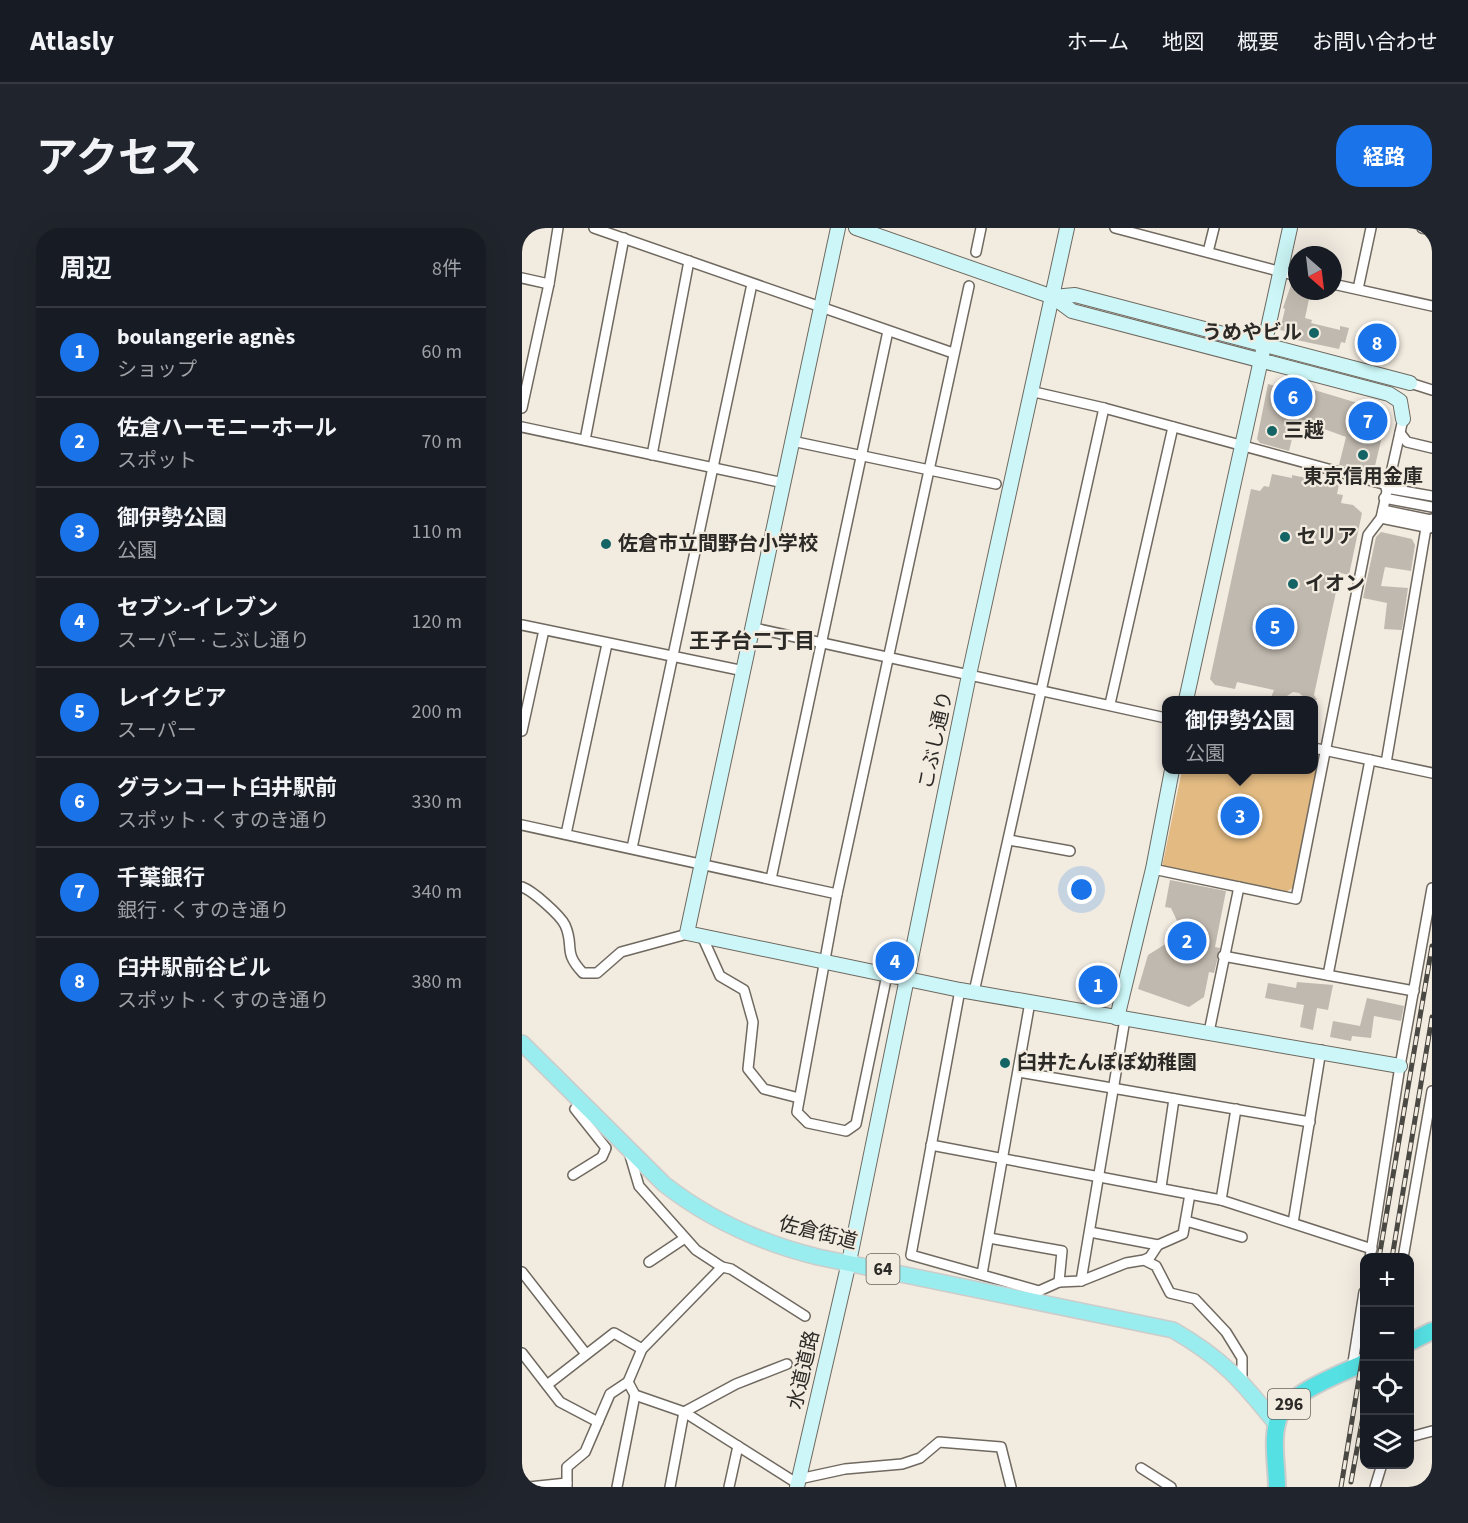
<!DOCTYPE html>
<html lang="ja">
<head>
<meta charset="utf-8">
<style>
  body { margin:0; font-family:"Source Sans 3","Noto Sans JP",sans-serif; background:#20242c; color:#f1f3f6 }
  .controls { position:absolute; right:18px; bottom:18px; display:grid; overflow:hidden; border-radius:12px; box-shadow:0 6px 24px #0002 }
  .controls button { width:54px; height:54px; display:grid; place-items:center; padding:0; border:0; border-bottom:2px solid #363941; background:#171b24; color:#f1f3f6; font:30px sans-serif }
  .compass { position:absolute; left:766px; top:18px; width:54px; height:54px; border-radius:50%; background:#171b24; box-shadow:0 6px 24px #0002; rotate:152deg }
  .you { position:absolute; left:560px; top:662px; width:21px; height:21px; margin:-15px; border:4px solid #fff; border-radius:50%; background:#1a73e8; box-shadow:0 0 0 9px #1a73e833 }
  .badge { display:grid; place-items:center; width:39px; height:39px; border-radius:50%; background:#1a73e8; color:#fff; font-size:20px; font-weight:700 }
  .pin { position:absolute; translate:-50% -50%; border:3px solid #fff; box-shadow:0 2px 6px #0006 }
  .popup { position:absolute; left:640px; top:468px; width:156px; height:78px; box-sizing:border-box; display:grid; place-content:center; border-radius:12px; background:#171b24; filter:drop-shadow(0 2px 4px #0005); font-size:20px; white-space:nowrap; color:#9ea1a6 }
  .popup b { font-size:22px; color:#f1f3f6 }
  .popup::after { content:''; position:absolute; left:50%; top:100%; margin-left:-12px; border:12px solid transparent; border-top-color:#171b24 }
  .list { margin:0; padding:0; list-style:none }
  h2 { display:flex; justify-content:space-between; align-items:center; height:78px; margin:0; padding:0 24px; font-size:26px }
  h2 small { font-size:20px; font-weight:400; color:#9ea1a6 }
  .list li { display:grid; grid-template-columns:39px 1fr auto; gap:18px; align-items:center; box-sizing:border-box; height:90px; padding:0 24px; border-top:2px solid #363941 }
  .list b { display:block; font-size:22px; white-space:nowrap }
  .list p { margin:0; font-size:20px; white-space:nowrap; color:#9ea1a6 }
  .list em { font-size:20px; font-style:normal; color:#9ea1a6 }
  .icon { flex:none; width:33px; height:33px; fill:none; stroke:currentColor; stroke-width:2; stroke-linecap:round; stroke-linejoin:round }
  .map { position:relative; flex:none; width:910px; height:1259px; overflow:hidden; border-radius:24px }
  header { display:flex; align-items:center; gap:36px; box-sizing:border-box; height:84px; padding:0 30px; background:#171b24; border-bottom:2px solid #363941 }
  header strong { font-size:28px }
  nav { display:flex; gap:33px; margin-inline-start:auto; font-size:21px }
  .intro { display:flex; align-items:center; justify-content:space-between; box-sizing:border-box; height:144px; padding:0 36px }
  h1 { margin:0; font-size:42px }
  .button { padding:15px 27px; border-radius:24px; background:#1a73e8; color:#fff; font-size:21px; font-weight:700 }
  main { display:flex; gap:36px; padding:0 36px }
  aside { flex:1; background:#171b24; border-radius:24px; box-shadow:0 6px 24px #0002 }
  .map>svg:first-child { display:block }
  .green { fill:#e2ba82 }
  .building { fill:#c0b9af }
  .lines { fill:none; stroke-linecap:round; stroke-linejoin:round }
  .street-casing { stroke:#6f6960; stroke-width:12 }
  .secondary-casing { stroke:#6f6960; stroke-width:16 }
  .primary-casing { stroke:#cccccb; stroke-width:18 }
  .highway-casing { stroke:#cccccb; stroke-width:20 }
  .street { stroke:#fff; stroke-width:9 }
  .secondary { stroke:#ccf6f7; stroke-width:14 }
  .primary { stroke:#99edee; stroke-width:15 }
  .highway { stroke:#55e1e3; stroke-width:16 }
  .rail-casing { stroke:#4b4943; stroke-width:5 }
  .rail { stroke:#f2ebe0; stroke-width:3; stroke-dasharray:9; stroke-linecap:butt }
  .poi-dot { fill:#146465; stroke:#f2ebe0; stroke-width:2 }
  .labels { text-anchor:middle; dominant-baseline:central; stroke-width:4.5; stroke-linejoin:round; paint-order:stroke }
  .shield { fill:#f2ebe0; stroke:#67645e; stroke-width:1.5 }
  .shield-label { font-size:18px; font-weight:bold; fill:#2c2a26 }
  .poi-label { font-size:20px; font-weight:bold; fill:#2c2a26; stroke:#f2ebe0; text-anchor:start }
  .street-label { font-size:20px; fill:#2c2a26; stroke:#f2ebe0 }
  .neighbourhood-label { font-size:21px; font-weight:bold; fill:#2c2a26; stroke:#f2ebe0 }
</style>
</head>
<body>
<header>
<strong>Atlasly</strong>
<nav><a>ホーム</a><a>地図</a><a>概要</a><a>お問い合わせ</a></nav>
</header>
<div class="intro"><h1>アクセス</h1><a class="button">経路</a></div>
<main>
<aside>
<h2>周辺<small>8件</small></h2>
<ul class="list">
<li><span class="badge">1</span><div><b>boulangerie agnès</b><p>ショップ</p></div><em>60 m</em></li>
<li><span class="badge">2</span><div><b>佐倉ハーモニーホール</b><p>スポット</p></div><em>70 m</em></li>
<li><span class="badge">3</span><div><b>御伊勢公園</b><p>公園</p></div><em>110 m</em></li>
<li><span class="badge">4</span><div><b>セブン-イレブン</b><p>スーパー · こぶし通り</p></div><em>120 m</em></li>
<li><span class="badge">5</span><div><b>レイクピア</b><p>スーパー</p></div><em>200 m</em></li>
<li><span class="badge">6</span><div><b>グランコート臼井駅前</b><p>スポット · くすのき通り</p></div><em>330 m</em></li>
<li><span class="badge">7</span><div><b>千葉銀行</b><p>銀行 · くすのき通り</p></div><em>340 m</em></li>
<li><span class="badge">8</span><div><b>臼井駅前谷ビル</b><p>スポット · くすのき通り</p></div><em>380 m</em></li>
</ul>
</aside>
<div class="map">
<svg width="910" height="1259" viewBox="0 0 910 1259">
  <rect width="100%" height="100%" fill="#f2ebe0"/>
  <polygon class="green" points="792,535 796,536 772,659 764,664 640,639 660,542 792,542"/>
  <g class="building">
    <polygon points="770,54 775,55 775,63 782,63 780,69 787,71 783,90 790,92 789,95 818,102 818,98 827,100 823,115 819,114 817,121 765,110 767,104 758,102 763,81 761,80"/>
    <polygon points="849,102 866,107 860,128 843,124"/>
    <polygon points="759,152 859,182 858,187 863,196 851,246 817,237 824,209 775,191 767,223 738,215 735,211 746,156 757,159"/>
    <polygon points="750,246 770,250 770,247 817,257 815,266 821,267 819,275 831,277 840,285 827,347 818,345 792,467 795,472 785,472 777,465 771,464 759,472 748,472 752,462 715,454 713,461 693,457 688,451 729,261 738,263 742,258 747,259"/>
    <polygon points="859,304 890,311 893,317 889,343 863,339 859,358 886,360 880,402 862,401 865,375 841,370 854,309"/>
    <polygon points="648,652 704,663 693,719 698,720 692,745 687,744 682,769 667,779 616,761 626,727 653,710 656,695 649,680 643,679"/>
    <polygon points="775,754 811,757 806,782 795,780 791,802 778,799 782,777 743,770 746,755 774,760"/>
    <polygon points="845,770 882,778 879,793 852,788 849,810 830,808 829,813 808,809 811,793 838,798"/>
  </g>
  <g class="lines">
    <g class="street-casing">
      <g id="street">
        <polyline points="72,0 431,125"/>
        <polyline points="593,0 775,48"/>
        <polyline points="900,0 910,2"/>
        <polyline points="454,24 459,0"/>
        <polyline points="686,24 692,0"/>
        <polyline points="0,50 27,56"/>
        <polyline points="811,56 910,78"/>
        <polyline points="836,61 849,0"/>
        <polyline points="888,155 910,162"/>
        <polyline points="508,163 582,180 865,257"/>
        <polyline points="0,180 27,56 36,0"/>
        <polyline points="0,199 262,255"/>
        <polyline points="878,205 885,214 910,220"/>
        <polyline points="63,212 102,10"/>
        <polyline points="270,213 474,256"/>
        <polyline points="130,227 167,33"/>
        <polyline points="864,260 910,268"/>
        <polyline points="862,270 910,279"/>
        <polyline points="861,282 909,292"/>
        <polyline points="859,290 908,300"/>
        <polyline points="0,397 222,443"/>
        <polyline points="232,400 644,490"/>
        <polyline points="588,476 651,199"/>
        <polyline points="0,503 22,402"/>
        <polyline points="792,520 910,545"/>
        <polyline points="864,535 904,300 910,291"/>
        <polyline points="0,597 315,666"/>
        <polyline points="44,606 85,416"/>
        <polyline points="487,612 548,623"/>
        <polyline points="110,620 230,56"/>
        <polyline points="631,641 774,671 846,307 859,290 881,191"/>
        <polyline points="249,651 366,103"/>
        <path d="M 0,659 C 11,663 38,687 43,697 C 53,719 40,723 61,745 L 75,745 L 99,724 L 169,705"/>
        <polyline points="180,708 198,748 222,762 231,794 226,841 242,861 277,870"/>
        <polyline points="701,728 892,763"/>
        <polyline points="365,747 334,896 324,903 286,895 275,884 315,666 447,58"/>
        <polyline points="806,747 848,532"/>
        <polyline points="438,762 389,1027 517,1063 537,1054 559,1053 604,1035 622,1032 628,1029 636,1017"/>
        <polyline points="452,764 582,180"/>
        <polyline points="687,804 717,659"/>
        <polyline points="497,844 788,894"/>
        <polyline points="409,917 699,972 850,1021"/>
        <polyline points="107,924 117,958 174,1022 200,1039 209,1041 283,1088"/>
        <polyline points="51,947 80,929 84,920 53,881 60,873"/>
        <polyline points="639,959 652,871"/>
        <polyline points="699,972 714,881"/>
        <polyline points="664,993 720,1009"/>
        <polyline points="771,995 799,822"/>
        <polyline points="568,1004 636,1017 661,1006 668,966"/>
        <polyline points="467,1010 540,1023 537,1054"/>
        <polyline points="848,1030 878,838 910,660"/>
        <polyline points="881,1030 910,863"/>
        <polyline points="622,1032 634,1038 648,1065 673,1071 704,1104 720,1130 720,1153"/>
        <polyline points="127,1034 163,1010"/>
        <polyline points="0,1044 64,1126"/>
        <polyline points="460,1046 508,774"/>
        <polyline points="559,1053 603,791"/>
        <polyline points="0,1125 38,1174 76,1194"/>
        <polyline points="830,1141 842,1064"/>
        <polyline points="106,1154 120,1121 200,1039"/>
        <polyline points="25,1157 92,1105 120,1121"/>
        <polyline points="888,1209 910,1203"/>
        <polyline points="619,1240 649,1259"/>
        <polyline points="277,1251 323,1241 380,1236 398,1230 417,1214 479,1219 489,1259"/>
        <polyline points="7,1259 45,1255"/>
        <polyline points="45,1259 45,1239 63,1224 88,1166 106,1154 113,1167 162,1184 276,1256"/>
        <polyline points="95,1259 113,1167"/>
        <polyline points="148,1259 162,1184 214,1156 265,1136"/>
        <polyline points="207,1259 216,1218"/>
        <polyline points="853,1259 860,1236"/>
      </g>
    </g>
    <g class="secondary-casing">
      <g id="secondary">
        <polyline points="316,0 165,705 438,762 878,838"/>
        <polyline points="334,0 531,69 550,83 867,166 878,173 881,191"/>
        <polyline points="531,69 553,67 888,155"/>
        <polyline points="664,472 768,0"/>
        <polyline points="595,790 631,641 650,542"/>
        <polyline points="275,1259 327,1034 447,447 545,0"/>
      </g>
    </g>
    <g class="primary-casing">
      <path id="primary" d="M 0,815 L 142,956 C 188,992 239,1015 296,1029 L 651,1102 C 700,1130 720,1153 755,1197"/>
    </g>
    <g class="highway-casing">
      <g id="highway">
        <polyline points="888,1114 910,1103"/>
        <path d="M 755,1259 C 755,1238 748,1204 759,1185 C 772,1163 820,1145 842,1135"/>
      </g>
    </g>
    <use href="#street" class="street"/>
    <use href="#secondary" class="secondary"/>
    <use href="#primary" class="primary"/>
    <use href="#highway" class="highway"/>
    <g class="rail-casing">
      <g id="rail">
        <polyline points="857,1030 910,718"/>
        <polyline points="870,1030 910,789"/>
        <polyline points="829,1254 842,1183"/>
        <polyline points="819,1259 842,1120"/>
      </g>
    </g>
    <use href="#rail" class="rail"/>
  </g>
  <g class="poi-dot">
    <circle cx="792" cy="105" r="6"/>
    <circle cx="750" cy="203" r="6"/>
    <circle cx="841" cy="227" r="6"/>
    <circle cx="763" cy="309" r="6"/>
    <circle cx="84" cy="316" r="6"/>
    <circle cx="771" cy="356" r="6"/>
    <circle cx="483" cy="835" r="6"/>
  </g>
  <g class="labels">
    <g class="shield">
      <rect x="344.5" y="1026" width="33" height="30" rx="4.5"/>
      <rect x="746" y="1161" width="42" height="30" rx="4.5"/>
    </g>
    <g class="shield-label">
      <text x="361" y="1041">64</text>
      <text x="767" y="1176">296</text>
    </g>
    <g class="poi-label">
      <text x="780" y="105" text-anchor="end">うめやビル</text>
      <text x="762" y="203">三越</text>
      <text x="841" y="249" text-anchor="middle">東京信用金庫</text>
      <text x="775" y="309">セリア</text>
      <text x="96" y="316">佐倉市立間野台小学校</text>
      <text x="783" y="356">イオン</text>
      <text x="495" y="835">臼井たんぽぽ幼稚園</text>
    </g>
    <g class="street-label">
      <text transform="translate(414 512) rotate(-78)">こぶし通り</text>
      <text transform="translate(296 1005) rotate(14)">佐倉街道</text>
      <text transform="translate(282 1142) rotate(-77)">水道道路</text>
    </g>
    <g class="neighbourhood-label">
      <text x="230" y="413">王子台二丁目</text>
    </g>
  </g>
</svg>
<div class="controls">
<button>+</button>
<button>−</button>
<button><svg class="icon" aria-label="locate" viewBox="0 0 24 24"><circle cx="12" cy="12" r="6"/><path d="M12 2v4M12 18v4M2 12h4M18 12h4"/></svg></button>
<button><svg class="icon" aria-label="layers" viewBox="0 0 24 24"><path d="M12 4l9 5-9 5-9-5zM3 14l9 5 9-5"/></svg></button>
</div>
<svg class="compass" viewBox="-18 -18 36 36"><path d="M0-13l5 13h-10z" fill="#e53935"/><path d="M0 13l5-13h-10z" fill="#9ea1a6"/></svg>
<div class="you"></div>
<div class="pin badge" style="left:576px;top:757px">1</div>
<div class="pin badge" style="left:665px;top:713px">2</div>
<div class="pin badge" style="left:718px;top:588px">3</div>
<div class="popup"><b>御伊勢公園</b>公園</div>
<div class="pin badge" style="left:373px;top:733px">4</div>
<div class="pin badge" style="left:753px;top:399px">5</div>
<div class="pin badge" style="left:771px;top:169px">6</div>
<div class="pin badge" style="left:846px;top:193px">7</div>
<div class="pin badge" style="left:855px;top:115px">8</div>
</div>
</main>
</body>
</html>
